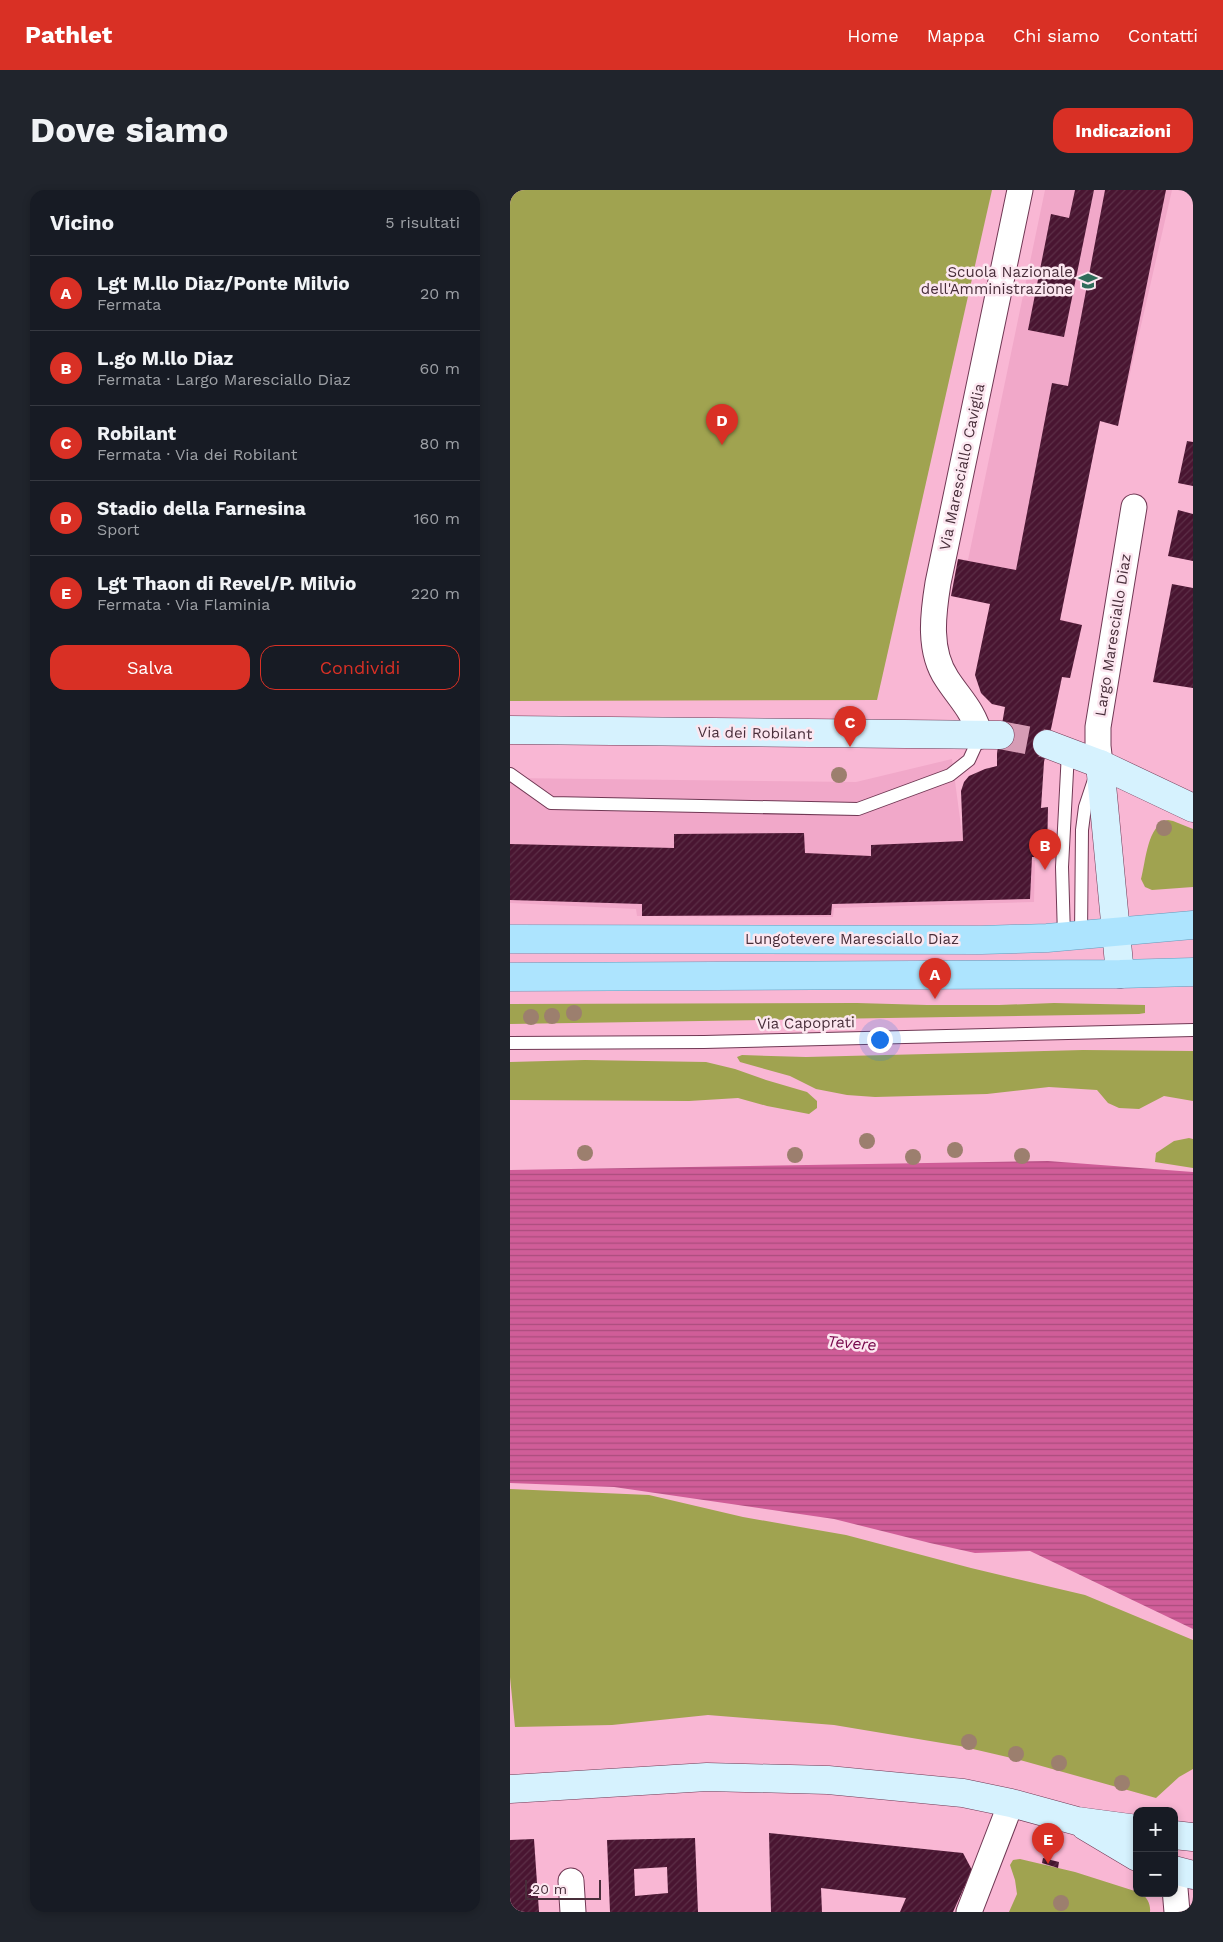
<!DOCTYPE html>
<html lang="it">
<head>
<meta charset="utf-8">
<style>
  body { margin:0; font-family:"Work Sans",sans-serif; background:#20242c; color:#f1f3f6 }
  .controls { position:absolute; right:15px; bottom:15px; display:grid; overflow:hidden; border-radius:10px; box-shadow:0 2px 8px #0003 }
  .controls button { width:45px; height:45px; display:grid; place-items:center; padding:0; border:0; border-bottom:1px solid #363941; background:#171b24; color:#f1f3f6; font:25px sans-serif }
  .scale { position:absolute; left:15px; bottom:12px; width:76px; box-sizing:border-box; padding-left:5px; border:2px solid #482e3a; border-top:0; font-size:14px; line-height:18px; white-space:nowrap; color:#482e3a; -webkit-text-stroke:4px #fce7f0; paint-order:stroke }
  .you { position:absolute; left:369px; top:849px; width:18px; height:18px; margin:-12px; border:4px solid #fff; border-radius:50%; background:#1a73e8; box-shadow:0 0 0 8px #1a73e833 }
  .badge { display:grid; place-items:center; width:32px; height:32px; border-radius:50%; background:#d93025; color:#fff; font-size:16px; font-weight:700 }
  .pin { position:absolute; translate:-50% -41px; filter:drop-shadow(0 1px 2px #0008) }
  .pin::after { content:''; position:absolute; top:26px; width:18px; height:15px; background:inherit; clip-path:polygon(0 0,100% 0,50% 100%) }
  .list { margin:0; padding:0; list-style:none }
  h2 { display:flex; justify-content:space-between; align-items:center; height:65px; margin:0; padding:0 20px; font-size:21px }
  h2 small { font-size:16px; font-weight:400; color:#9ea1a6 }
  .list li { display:grid; grid-template-columns:32px 1fr auto; gap:15px; align-items:center; box-sizing:border-box; height:75px; padding:0 20px; border-top:1px solid #363941 }
  .list b { display:block; font-size:19px; white-space:nowrap }
  .list p { margin:0; font-size:16px; white-space:nowrap; color:#9ea1a6 }
  .list em { font-size:16px; font-style:normal; color:#9ea1a6 }
  .actions { display:flex; gap:10px; padding:15px 20px }
  .actions a { flex:1; padding:11px 0; border:1px solid #d93025; border-radius:15px; text-align:center; font-size:18px; color:#d93025 }
  .actions .main { background:#d93025; color:#fff }
  .map { position:relative; flex:none; width:683px; height:1722px; overflow:hidden; border-radius:15px }
  header { display:flex; align-items:center; gap:30px; box-sizing:border-box; height:70px; padding:0 25px; background:#d93025; color:#fff }
  header strong { font-size:24px }
  nav { display:flex; gap:28px; margin-inline-start:auto; font-size:18px }
  .intro { display:flex; align-items:center; justify-content:space-between; box-sizing:border-box; height:120px; padding:0 30px }
  h1 { margin:0; font-size:35px }
  .button { padding:12px 22px; border-radius:15px; background:#d93025; color:#fff; font-size:18px; font-weight:700 }
  main { display:flex; gap:30px; padding:0 30px }
  aside { flex:1; background:#171b24; border-radius:15px; box-shadow:0 2px 8px #0003 }
  .map>svg:first-child { display:block }
  .built { fill:#f1a8c9 }
  .green { fill:#a0a350 }
  .water { fill:url(#water-rules) }
  .building { fill:url(#building-hatch); fill-rule:evenodd }
  .lines { fill:none; stroke-linecap:round; stroke-linejoin:round }
  .secondary-tunnel { stroke:#d69cb5; stroke-width:28; stroke-dasharray:28 14; stroke-linecap:butt }
  .lane-casing { stroke:#703854; stroke-width:14 }
  .street-casing { stroke:#703854; stroke-width:27 }
  .secondary-casing { stroke:#703854; stroke-width:29 }
  .primary-casing { stroke:#6699b9; stroke-width:29 }
  .lane { stroke:#fff; stroke-width:12 }
  .street { stroke:#fff; stroke-width:25 }
  .secondary { stroke:#d6f2fe; stroke-width:28 }
  .primary { stroke:#ade4fe; stroke-width:28 }
  .tree { fill:#9c7f6e }
  .labels { text-anchor:middle; dominant-baseline:central; stroke-width:5; stroke-linejoin:round; paint-order:stroke }
  .poi-label { font-size:15px; fill:#482e3a; stroke:#fce7f0; text-anchor:end }
  .street-label { font-size:15px; fill:#482e3a; stroke:#fce7f0 }
  .water-label { font-size:16px; font-style:italic; fill:#76074b; stroke:#fce7f0 }
</style>
</head>
<body>
<header>
<strong>Pathlet</strong>
<nav><a>Home</a><a>Mappa</a><a>Chi siamo</a><a>Contatti</a></nav>
</header>
<div class="intro"><h1>Dove siamo</h1><a class="button">Indicazioni</a></div>
<main>
<aside>
<h2>Vicino<small>5 risultati</small></h2>
<ul class="list">
<li><span class="badge">A</span><div><b>Lgt M.llo Diaz/Ponte Milvio</b><p>Fermata</p></div><em>20 m</em></li>
<li><span class="badge">B</span><div><b>L.go M.llo Diaz</b><p>Fermata · Largo Maresciallo Diaz</p></div><em>60 m</em></li>
<li><span class="badge">C</span><div><b>Robilant</b><p>Fermata · Via dei Robilant</p></div><em>80 m</em></li>
<li><span class="badge">D</span><div><b>Stadio della Farnesina</b><p>Sport</p></div><em>160 m</em></li>
<li><span class="badge">E</span><div><b>Lgt Thaon di Revel/P. Milvio</b><p>Fermata · Via Flaminia</p></div><em>220 m</em></li>
</ul>
<div class="actions"><a class="main">Salva</a><a>Condividi</a></div>
</aside>
<div class="map">
<svg width="683" height="1722" viewBox="0 0 683 1722">
  <defs>
    <pattern id="water-rules" width="6" height="5" patternUnits="userSpaceOnUse" patternTransform="scale(1.25)"><rect width="6" height="5" fill="#d05d98"/><path d="M0 2.5h6" fill="none" stroke="#ab4d7d"/></pattern>
    <pattern id="building-hatch" width="6" height="6" patternUnits="userSpaceOnUse" patternTransform="scale(1.25)"><rect width="6" height="6" fill="#491531"/><path d="M-1 1l2-2M0 6l6-6M5 7l2-2" fill="none" stroke="#5c2f47"/></pattern>
  </defs>
  <rect width="100%" height="100%" fill="#f9b7d4"/>
  <g class="built">
    <polygon points="535,0 662,0 608,236 590,231 550,429 572,435 560,488 552,487 534,572 487,563 495,517 482,514 471,503 465,485 480,414 441,406 448,369 458,370"/>
    <polygon points="442,569 453,651 482,649 482,668 525,670 524,712 324,718 323,727 127,726 126,719 0,713 0,588 346,592"/>
  </g>
  <g class="green">
    <polygon points="0,0 482,0 367,510 0,511"/>
    <path d="M 658,630 L 663,631 L 683,639 L 683,697 L 642,700 L 635,697 L 631,689 C 636,671 637,635 658,630 Z"/>
    <polygon points="347,813 417,815 489,815 544,813 635,815 635,823 629,824 0,834 0,814"/>
    <polygon points="573,860 683,861 683,911 654,906 629,919 609,918 598,913 587,900 539,897 477,904 365,907 337,905 306,899 280,886 230,872 227,867 232,865 296,867"/>
    <polygon points="75,870 196,872 225,879 256,890 297,902 307,911 307,918 299,924 257,916 228,908 179,911 0,910 0,872"/>
    <polygon points="679,948 683,949 683,978 645,972 646,963 664,951"/>
    <polygon points="0,1299 139,1305 233,1327 336,1345 461,1378 575,1405 683,1450 683,1579 669,1587 646,1608 510,1570 450,1556 324,1535 198,1525 102,1535 5,1537 0,1487"/>
    <path d="M 510,1669 L 565,1682 L 631,1703 C 637,1707 641,1715 640,1722 L 499,1722 L 507,1704 L 505,1690 L 500,1675 L 503,1670 Z"/>
  </g>
  <polygon class="water" points="538,971 683,982 683,1439 520,1361 465,1363 420,1353 324,1329 104,1297 0,1293 0,980"/>
  <g class="building">
    <polygon points="565,0 584,0 554,147 518,140 541,24 559,28"/>
    <polygon points="595,0 656,0 608,236 590,231 550,430 572,435 560,488 552,487 534,572 531,618 538,617 537,667 522,667 520,709 322,714 321,725 132,726 132,714 0,710 0,654 164,658 164,644 294,643 295,663 361,666 361,655 453,651 451,601 454,592 459,586 475,579 487,576 487,563 495,517 482,514 471,503 465,485 480,414 441,406 448,369 506,380 542,193 558,196"/>
    <polygon points="677,251 683,252 683,296 668,293"/>
    <polygon points="668,320 683,324 683,371 658,366"/>
    <polygon points="662,394 683,398 683,498 643,492"/>
    <polygon points="259,1643 453,1663 462,1680 443,1722 390,1722 396,1708 311,1698 312,1722 261,1722"/>
    <path d="M 185,1648 L 188,1722 L 100,1722 L 97,1650 ZM 157,1677 L 158,1703 L 125,1706 L 124,1679 Z"/>
    <polygon points="24,1649 29,1722 0,1722 0,1650"/>
    <polygon points="533,1668 549,1672 548,1678 532,1673"/>
  </g>
  <g class="lines">
    <polyline class="secondary-tunnel" points="490,545 537,554"/>
    <g class="lane-casing">
      <g id="lane">
        <polyline points="0,584 41,613 348,619 440,585 459,570 470,546"/>
        <polyline points="571,745 572,640 575,617 584,590"/>
        <polyline points="554,746 552,677 558,562"/>
        <polyline points="0,853 194,852 683,840"/>
      </g>
    </g>
    <g class="street-casing">
      <g id="street">
        <path d="M 470,546 C 464,521 450,509 437,489 C 418,461 423,424 428,393 L 510,0"/>
        <polyline points="590,574 588,556 588,537 624,317"/>
        <polyline points="664,1687 667,1722"/>
        <polyline points="61,1691 63,1722"/>
        <polyline points="459,1722 501,1613"/>
      </g>
    </g>
    <g class="secondary-casing">
      <g id="secondary">
        <polyline points="0,540 490,545"/>
        <polyline points="537,554 590,574 683,618"/>
        <polyline points="590,574 610,784"/>
        <polyline points="0,1599 197,1587 318,1590 453,1603 501,1613 567,1631 627,1639"/>
        <polyline points="575,1636 627,1667"/>
        <polyline points="664,1645 683,1647"/>
        <polyline points="664,1680 683,1685"/>
      </g>
    </g>
    <g class="primary-casing">
      <g id="primary">
        <polyline points="0,749 471,750 537,748 683,735"/>
        <polyline points="0,787 610,784 683,782"/>
      </g>
    </g>
    <use href="#lane" class="lane"/>
    <use href="#street" class="street"/>
    <use href="#secondary" class="secondary"/>
    <use href="#primary" class="primary"/>
  </g>
  <g class="tree">
    <circle cx="335" cy="525" r="8"/>
    <circle cx="329" cy="585" r="8"/>
    <circle cx="654" cy="638" r="8"/>
    <circle cx="64" cy="823" r="8"/>
    <circle cx="42" cy="826" r="8"/>
    <circle cx="21" cy="827" r="8"/>
    <circle cx="357" cy="951" r="8"/>
    <circle cx="445" cy="960" r="8"/>
    <circle cx="75" cy="963" r="8"/>
    <circle cx="285" cy="965" r="8"/>
    <circle cx="512" cy="966" r="8"/>
    <circle cx="403" cy="967" r="8"/>
    <circle cx="459" cy="1552" r="8"/>
    <circle cx="506" cy="1564" r="8"/>
    <circle cx="549" cy="1573" r="8"/>
    <circle cx="612" cy="1593" r="8"/>
    <circle cx="551" cy="1713" r="8"/>
  </g>
  <defs>
    <g id="university-bare" transform="scale(1.5)"><path d="M0-5L7-2L0 1L-7-2ZM-4 1L0 2.5L4 1V4Q0 6-4 4Z" fill="#2f6d5a" stroke="#fce7f0" stroke-width="2.5" paint-order="stroke"/></g>
  </defs>
  <g fill-rule="evenodd">
    <use href="#university-bare" x="578" y="91"/>
  </g>
  <g class="labels">
    <g class="poi-label">
      <text x="563" y="82">Scuola Nazionale<tspan x="563" dy="17">dell'Amministrazione</tspan></text>
    </g>
    <g class="street-label">
      <text transform="translate(452 277) rotate(-78)">Via Maresciallo Caviglia</text>
      <text transform="translate(603 445) rotate(-81)">Largo Maresciallo Diaz</text>
      <text transform="translate(245 543) rotate(1)">Via dei Robilant</text>
      <text x="342" y="749">Lungotevere Maresciallo Diaz</text>
      <text transform="translate(296 833) rotate(-1)">Via Capoprati</text>
    </g>
    <g class="water-label">
      <text transform="translate(342 1153) rotate(5)">Tevere</text>
    </g>
  </g>
</svg>
<div class="controls">
<button>+</button>
<button>−</button>
</div>
<div class="scale">20 m</div>
<div class="you"></div>
<div class="pin badge" style="left:425px;top:809px">A</div>
<div class="pin badge" style="left:535px;top:680px">B</div>
<div class="pin badge" style="left:340px;top:557px">C</div>
<div class="pin badge" style="left:212px;top:255px">D</div>
<div class="pin badge" style="left:538px;top:1674px">E</div>
</div>
</main>
</body>
</html>
